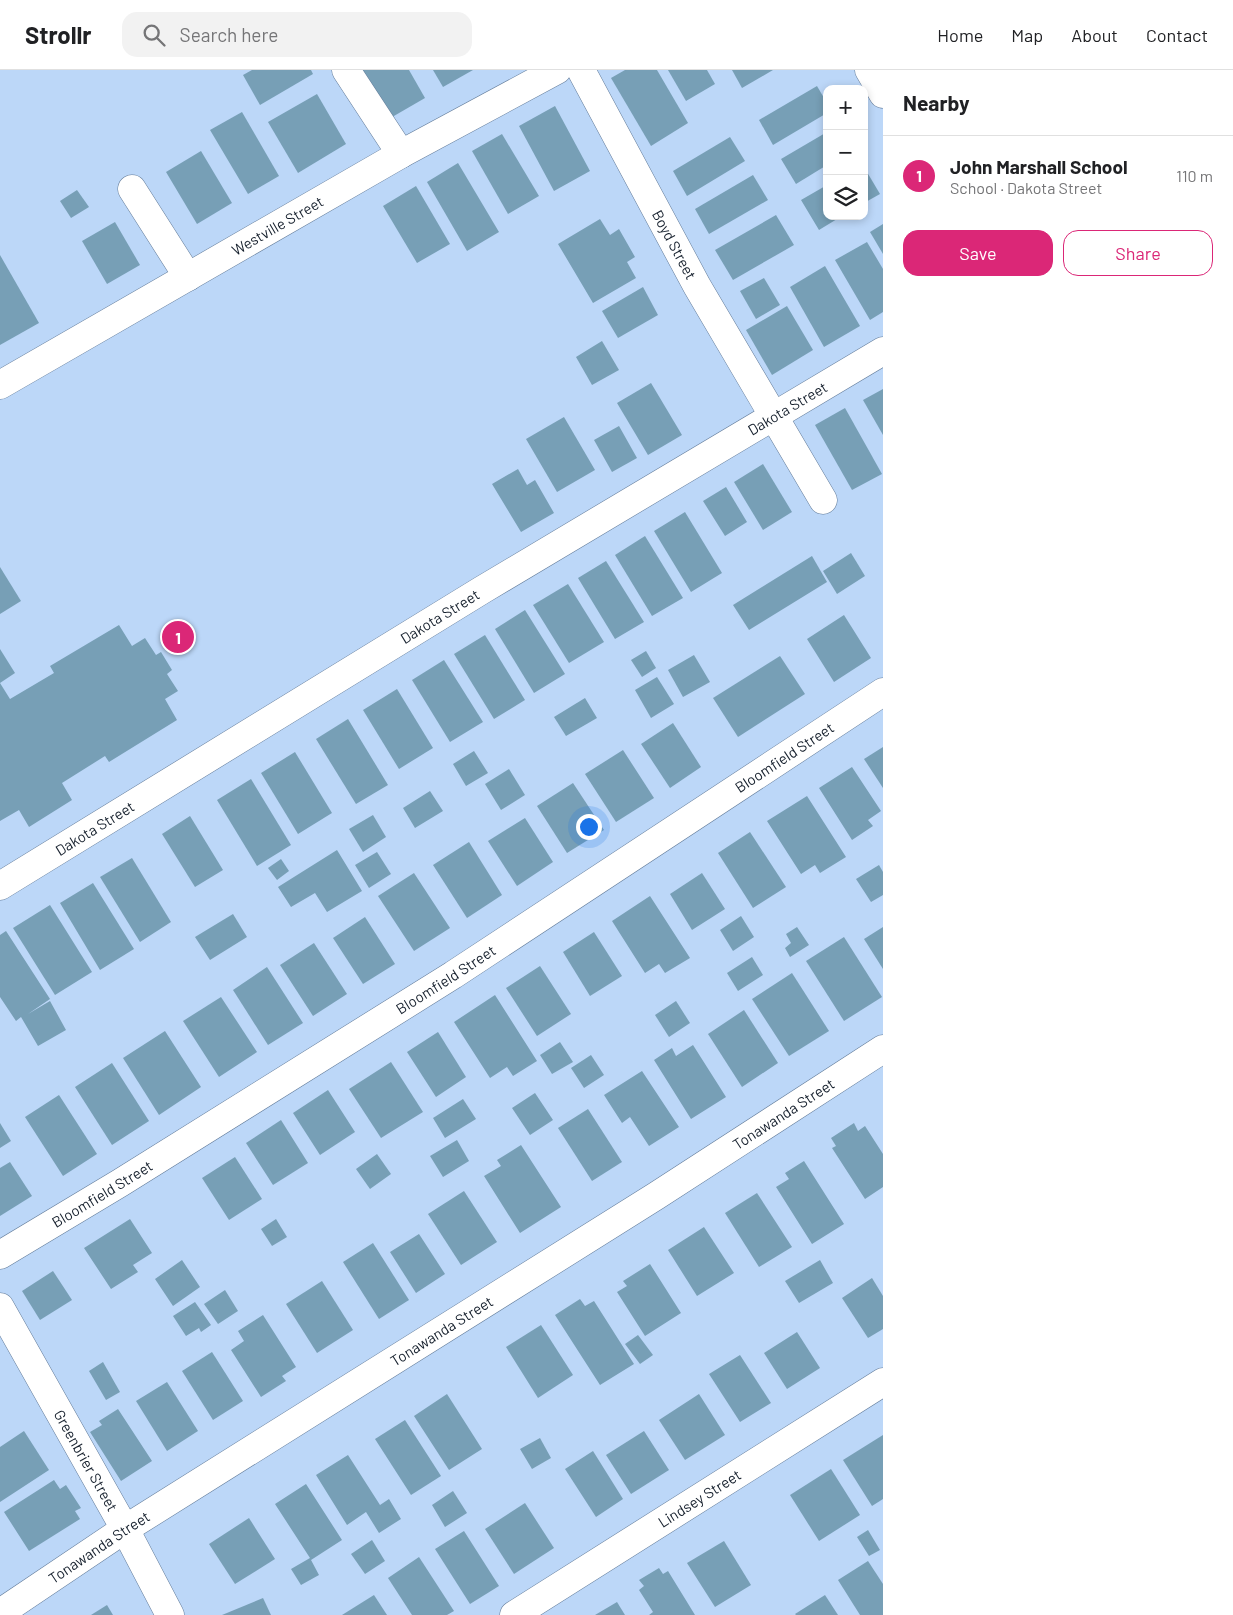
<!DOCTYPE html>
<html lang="en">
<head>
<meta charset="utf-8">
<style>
  body { margin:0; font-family:Barlow,sans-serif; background:#f2f2f2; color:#202124 }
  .controls { position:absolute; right:15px; top:15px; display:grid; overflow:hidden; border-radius:10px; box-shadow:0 2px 8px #0003 }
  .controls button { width:45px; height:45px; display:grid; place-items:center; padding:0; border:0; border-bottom:1px solid #e0e0e0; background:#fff; color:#202124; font:25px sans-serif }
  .you { position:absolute; left:588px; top:756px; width:18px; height:18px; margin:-12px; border:4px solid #fff; border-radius:50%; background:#1a73e8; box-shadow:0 0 0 8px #1a73e833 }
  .badge { display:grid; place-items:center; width:32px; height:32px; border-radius:50%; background:#db2777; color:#fff; font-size:16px; font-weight:700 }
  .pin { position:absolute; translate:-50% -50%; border:2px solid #fff; box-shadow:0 1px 5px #0006 }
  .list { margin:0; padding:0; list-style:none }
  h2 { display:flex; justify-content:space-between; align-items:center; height:65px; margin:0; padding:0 20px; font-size:21px }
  h2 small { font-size:16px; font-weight:400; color:#757577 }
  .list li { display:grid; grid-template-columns:32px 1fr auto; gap:15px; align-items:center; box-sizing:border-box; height:80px; padding:0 20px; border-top:1px solid #e0e0e0 }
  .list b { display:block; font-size:19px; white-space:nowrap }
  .list p { margin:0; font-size:16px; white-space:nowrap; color:#757577 }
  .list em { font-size:16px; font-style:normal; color:#757577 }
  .actions { display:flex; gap:10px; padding:15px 20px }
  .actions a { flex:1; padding:11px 0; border:1px solid #db2777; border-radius:15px; text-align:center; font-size:18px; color:#db2777 }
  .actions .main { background:#db2777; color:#fff }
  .icon { flex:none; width:28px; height:28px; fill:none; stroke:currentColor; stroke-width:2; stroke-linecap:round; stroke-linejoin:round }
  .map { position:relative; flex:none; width:883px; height:1545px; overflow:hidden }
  header { display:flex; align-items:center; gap:30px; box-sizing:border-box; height:70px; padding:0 25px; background:#fff; border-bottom:1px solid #e0e0e0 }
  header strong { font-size:24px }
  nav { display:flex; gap:28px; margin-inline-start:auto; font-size:18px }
  .search { width:350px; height:45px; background:#f2f2f2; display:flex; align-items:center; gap:12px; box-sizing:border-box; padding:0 18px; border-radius:15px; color:#757577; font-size:19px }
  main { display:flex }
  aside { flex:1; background:#fff }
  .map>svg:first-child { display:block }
  .building { fill:#779fb6 }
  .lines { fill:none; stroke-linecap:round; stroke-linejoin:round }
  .street-casing { stroke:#637c9a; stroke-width:29 }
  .secondary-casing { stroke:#637c9a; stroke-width:29 }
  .street { stroke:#fff; stroke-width:28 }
  .secondary { stroke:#fff; stroke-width:28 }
  .labels { text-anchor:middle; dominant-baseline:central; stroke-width:4.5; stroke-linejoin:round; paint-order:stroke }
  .street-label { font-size:15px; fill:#16202d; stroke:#f0f5fc }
</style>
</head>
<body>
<header>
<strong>Strollr</strong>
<div class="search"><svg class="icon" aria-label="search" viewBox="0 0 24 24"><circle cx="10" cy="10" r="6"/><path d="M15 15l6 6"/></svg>Search here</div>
<nav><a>Home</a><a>Map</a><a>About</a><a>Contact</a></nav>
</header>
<main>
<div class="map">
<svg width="883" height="1545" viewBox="0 0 883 1545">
  <rect width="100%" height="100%" fill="#bcd7f8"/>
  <g class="building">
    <polygon points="252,0 311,0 313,4 260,35 243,5"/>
    <polygon points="357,0 409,0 425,28 387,50"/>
    <polygon points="433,0 473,0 443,17"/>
    <polygon points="625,0 657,0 688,53 651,76 611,8"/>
    <polygon points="668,0 707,0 715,14 686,31"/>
    <polygon points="732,0 773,0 742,18"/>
    <polygon points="817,16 827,33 827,43 773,75 759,50"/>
    <polygon points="317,24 346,74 298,103 268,52"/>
    <polygon points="555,36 590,101 554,121 519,56"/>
    <polygon points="242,42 279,106 248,124 210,60"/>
    <polygon points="827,62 827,95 796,114 781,89"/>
    <polygon points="502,64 539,126 508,144 472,81"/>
    <polygon points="730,67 745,91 687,126 673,101"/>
    <polygon points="201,81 232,133 197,154 166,102"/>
    <polygon points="458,93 499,162 467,181 427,112"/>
    <polygon points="864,97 880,124 864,133"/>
    <polygon points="753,105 768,130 709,164 695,139"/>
    <polygon points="827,115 827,146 842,146 819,160 801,130"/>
    <polygon points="416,116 450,174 417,193 383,136"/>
    <polygon points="77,120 89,137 71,148 60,131"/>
    <polygon points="776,145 794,175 733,210 715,180"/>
    <polygon points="600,149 610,165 619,159 635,187 627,192 636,208 593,233 558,174"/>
    <polygon points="115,152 140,195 107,214 82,171"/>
    <polygon points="883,154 883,184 870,162"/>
    <polygon points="867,172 883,199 883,242 870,250 835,190"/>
    <polygon points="0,185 39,253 0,275"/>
    <polygon points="825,196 860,256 824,277 790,217"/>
    <polygon points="764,208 780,235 756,249 740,221"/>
    <polygon points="643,217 658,245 618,268 602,241"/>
    <polygon points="787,236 813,280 772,305 746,260"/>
    <polygon points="602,271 619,300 592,315 576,287"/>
    <polygon points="651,313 682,365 648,385 617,333"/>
    <polygon points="883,319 883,365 863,330"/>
    <polygon points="845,338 882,404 852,420 815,355"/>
    <polygon points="564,347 595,400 557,422 526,369"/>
    <polygon points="619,356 637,388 612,402 594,370"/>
    <polygon points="763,394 792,442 763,460 734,412"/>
    <polygon points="518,399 527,415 535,410 554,443 521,462 492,414"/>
    <polygon points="726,417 747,452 725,466 703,431"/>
    <polygon points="685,442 722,503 691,522 654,461"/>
    <polygon points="645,466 683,528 652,546 615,485"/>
    <polygon points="851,483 865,506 837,524 823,501"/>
    <polygon points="812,486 827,512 749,560 733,535"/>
    <polygon points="606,491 644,552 615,569 578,508"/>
    <polygon points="0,497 21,531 0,544"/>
    <polygon points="568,514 604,572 569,593 533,535"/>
    <polygon points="525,540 565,604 534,623 495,559"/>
    <polygon points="844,545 871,588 834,612 807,569"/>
    <polygon points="119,555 132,576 145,568 156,585 161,582 172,600 167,604 178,621 165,629 177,650 109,692 105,686 62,713 72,730 29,757 19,740 0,751 0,613 10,629 54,603 50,596"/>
    <polygon points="485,565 525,630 494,649 454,584"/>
    <polygon points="0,579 15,603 0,613"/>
    <polygon points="646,581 656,598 642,607 631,590"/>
    <polygon points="694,585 710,612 683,627 668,600"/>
    <polygon points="780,586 805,624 738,667 713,628"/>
    <polygon points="444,590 483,652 450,672 412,610"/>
    <polygon points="657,607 674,634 651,648 635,620"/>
    <polygon points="397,619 433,678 399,699 363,640"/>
    <polygon points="585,628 597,648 566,666 554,647"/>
    <polygon points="348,649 388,715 356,734 316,669"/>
    <polygon points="673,653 701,697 670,718 641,674"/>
    <polygon points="883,677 883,718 864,689"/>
    <polygon points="623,680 654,728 616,752 585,704"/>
    <polygon points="474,681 488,703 466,716 453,694"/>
    <polygon points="295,682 332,743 298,764 261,703"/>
    <polygon points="852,697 881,741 868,750 873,756 852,770 819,718"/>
    <polygon points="509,699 525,725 501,740 485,714"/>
    <polygon points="251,709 291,775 257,796 217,730"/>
    <polygon points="573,713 604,760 567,783 537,736"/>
    <polygon points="430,721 443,741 415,758 403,738"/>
    <polygon points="807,726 846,787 820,803 815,795 801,804 767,751"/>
    <polygon points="373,745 386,767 363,782 349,759"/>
    <polygon points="190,746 223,800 195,817 162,764"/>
    <polygon points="525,748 553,792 517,816 488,771"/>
    <polygon points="750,762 786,817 753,838 718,783"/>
    <polygon points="469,772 502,825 467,848 433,795"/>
    <polygon points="337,780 362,821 327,842 315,823 291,837 278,817"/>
    <polygon points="377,782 391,804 369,818 355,795"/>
    <polygon points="132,788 171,852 140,872 100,807"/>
    <polygon points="281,789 289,801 277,810 268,798"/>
    <polygon points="879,795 883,802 883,825 871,832 856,809"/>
    <polygon points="414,803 450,858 414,881 378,826"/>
    <polygon points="702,803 725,839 692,860 670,824"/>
    <polygon points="93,813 134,879 100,900 60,833"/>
    <polygon points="650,826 690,888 665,903 659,894 645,903 612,851"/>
    <polygon points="50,835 92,902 55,925 13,858"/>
    <polygon points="233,844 247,867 210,890 195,867"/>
    <polygon points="741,846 754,867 733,881 720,860"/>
    <polygon points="365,847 395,894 363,914 333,868"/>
    <polygon points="797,857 809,875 790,887 785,878 791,873 786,864"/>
    <polygon points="883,857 883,899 864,869"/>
    <polygon points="6,861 50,929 28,944 50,931 66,960 38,976 21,947 16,951 0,927 0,865"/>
    <polygon points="594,862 622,906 590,926 563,882"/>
    <polygon points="844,867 882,927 844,951 806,891"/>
    <polygon points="314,873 347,924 313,946 280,895"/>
    <polygon points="752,887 763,905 738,921 727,903"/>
    <polygon points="540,896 571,944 537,966 506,918"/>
    <polygon points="267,897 303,953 268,975 233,920"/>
    <polygon points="792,903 829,961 789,986 752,929"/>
    <polygon points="495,925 537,991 513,1006 507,997 490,1008 454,952"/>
    <polygon points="221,927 257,982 219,1007 183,951"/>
    <polygon points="676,931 690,953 669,967 655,945"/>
    <polygon points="744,940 778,993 742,1017 708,964"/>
    <polygon points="165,961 201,1017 159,1045 123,988"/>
    <polygon points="438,962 466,1007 436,1027 407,982"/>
    <polygon points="560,972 573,992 552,1004 540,985"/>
    <polygon points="693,975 726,1027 691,1049 654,990 672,978 676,986"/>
    <polygon points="591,985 604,1005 584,1018 571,998"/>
    <polygon points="391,992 423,1042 381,1068 349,1019"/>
    <polygon points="112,993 149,1051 112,1075 75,1017"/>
    <polygon points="642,1001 679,1057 649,1076 630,1047 622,1053 604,1025"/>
    <polygon points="328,1020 355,1062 320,1085 293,1043"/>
    <polygon points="535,1023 553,1050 530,1065 512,1038"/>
    <polygon points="59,1025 97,1084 63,1106 25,1047"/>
    <polygon points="463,1029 476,1049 445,1068 433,1048"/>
    <polygon points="588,1039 622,1092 592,1111 558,1058"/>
    <polygon points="281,1050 308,1093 273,1115 246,1073"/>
    <polygon points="0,1053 11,1071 0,1078"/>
    <polygon points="854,1053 858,1061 865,1056 883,1084 883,1117 865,1129 832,1078 836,1076 831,1068"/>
    <polygon points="457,1070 469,1091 443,1107 430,1086"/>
    <polygon points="521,1075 561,1137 520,1163 484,1106 501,1096 497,1090"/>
    <polygon points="377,1084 391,1104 370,1119 356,1099"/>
    <polygon points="235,1087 262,1129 229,1150 202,1108"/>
    <polygon points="804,1091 844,1154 812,1174 776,1117 789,1109 785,1103"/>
    <polygon points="10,1092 32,1126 0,1146 0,1098"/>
    <polygon points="464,1121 497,1172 461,1195 428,1144"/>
    <polygon points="757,1123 792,1177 759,1197 725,1143"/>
    <polygon points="130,1149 152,1183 133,1195 138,1202 111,1219 84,1178"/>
    <polygon points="276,1149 287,1167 272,1176 261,1159"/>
    <polygon points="704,1157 734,1203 697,1226 668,1180"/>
    <polygon points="419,1164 445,1204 416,1223 390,1182"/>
    <polygon points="373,1173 409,1230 379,1249 343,1192"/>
    <polygon points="182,1190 200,1217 173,1236 155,1209"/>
    <polygon points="820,1190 833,1213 799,1233 785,1211"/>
    <polygon points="650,1194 681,1243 645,1266 617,1222 627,1216 623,1211"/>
    <polygon points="53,1201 72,1230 40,1250 22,1221"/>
    <polygon points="872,1208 883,1226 883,1259 868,1268 842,1228"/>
    <polygon points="322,1211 353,1260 317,1283 286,1234"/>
    <polygon points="225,1220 238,1241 218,1254 204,1234"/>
    <polygon points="580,1229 585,1236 594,1231 634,1294 600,1315 555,1245"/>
    <polygon points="195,1232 211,1255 201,1262 199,1258 186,1266 173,1246"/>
    <polygon points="263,1245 296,1297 282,1306 286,1311 261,1327 231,1280 244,1271 238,1261"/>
    <polygon points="541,1255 573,1305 538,1328 506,1277"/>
    <polygon points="797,1262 820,1298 787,1319 764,1283"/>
    <polygon points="638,1265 653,1285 640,1294 625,1274"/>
    <polygon points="212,1282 243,1331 213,1350 182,1301"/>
    <polygon points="740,1285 771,1333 740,1352 709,1304"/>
    <polygon points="103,1292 120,1322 106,1330 89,1301"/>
    <polygon points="167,1312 198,1361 167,1381 136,1331"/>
    <polygon points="447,1324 482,1379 449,1400 414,1346"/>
    <polygon points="699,1324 725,1365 685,1390 659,1350"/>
    <polygon points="118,1339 152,1391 121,1411 90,1362 102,1355 99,1351"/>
    <polygon points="405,1350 441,1406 411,1425 375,1369"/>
    <polygon points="24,1361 49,1400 0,1432 0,1377"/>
    <polygon points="644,1361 669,1400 631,1424 606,1385"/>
    <polygon points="883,1365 883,1429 872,1436 843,1390"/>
    <polygon points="540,1368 551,1388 532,1399 520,1379"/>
    <polygon points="593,1381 623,1429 596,1447 565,1399"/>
    <polygon points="348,1385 380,1435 389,1429 401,1449 379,1463 366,1442 347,1455 316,1405"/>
    <polygon points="831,1399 860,1445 819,1471 790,1425"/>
    <polygon points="54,1410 60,1419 66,1415 81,1438 75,1441 80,1449 29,1481 4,1442"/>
    <polygon points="306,1414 342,1470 311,1490 319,1505 301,1515 291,1499 310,1488 275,1434"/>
    <polygon points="453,1421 467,1443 445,1457 432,1435"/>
    <polygon points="525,1433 554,1478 514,1504 485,1459"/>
    <polygon points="249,1448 275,1489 235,1514 209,1474"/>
    <polygon points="868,1460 880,1480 869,1486 857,1467"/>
    <polygon points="464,1461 499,1516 470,1534 435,1479"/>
    <polygon points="372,1470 385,1491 365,1504 351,1484"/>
    <polygon points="724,1471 751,1515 715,1537 687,1493"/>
    <polygon points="419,1487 454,1541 447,1545 412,1545 388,1508"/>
    <polygon points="868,1491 883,1514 883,1545 860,1545 838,1510"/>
    <polygon points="659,1498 663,1504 668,1501 695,1545 649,1545 653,1542 639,1520 644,1516 639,1510"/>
    <polygon points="374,1525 387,1545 342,1545"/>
    <polygon points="825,1525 838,1545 796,1545 795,1544"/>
    <polygon points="263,1528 271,1545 222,1545"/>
    <polygon points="617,1532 625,1545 595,1545"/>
    <polygon points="107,1535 113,1545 91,1545"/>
  </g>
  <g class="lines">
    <g class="street-casing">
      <g id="street">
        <polyline points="346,0 401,84"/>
        <path id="s1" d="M 581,0 L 697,216 L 823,430"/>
        <polyline points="869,0 883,24"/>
        <polyline points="132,119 188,207"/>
        <path id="s2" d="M 0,816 L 482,520 L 883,281"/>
        <path id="s3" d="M 0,1185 L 120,1113 L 453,905 L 883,622"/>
        <path id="s4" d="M 0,1237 L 125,1459 L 170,1545"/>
        <path id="s5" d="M 0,1543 L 125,1459 L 656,1126 L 883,979"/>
        <path id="s6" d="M 514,1545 L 883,1312"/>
      </g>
    </g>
    <g class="secondary-casing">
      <g id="secondary">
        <path id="s7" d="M 0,315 L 401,84 L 557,0"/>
      </g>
    </g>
    <use href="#street" class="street"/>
    <use href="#secondary" class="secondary"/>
  </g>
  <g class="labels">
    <g class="street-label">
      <text stroke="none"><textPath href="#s7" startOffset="320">Westville Street</textPath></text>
      <text stroke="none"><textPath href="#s1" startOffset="198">Boyd Street</textPath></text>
      <text stroke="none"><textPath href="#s2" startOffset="921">Dakota Street</textPath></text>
      <text stroke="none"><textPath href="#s2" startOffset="516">Dakota Street</textPath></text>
      <text stroke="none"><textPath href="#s3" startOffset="929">Bloomfield Street</textPath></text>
      <text stroke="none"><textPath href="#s2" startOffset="111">Dakota Street</textPath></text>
      <text stroke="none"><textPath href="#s3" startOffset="524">Bloomfield Street</textPath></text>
      <text stroke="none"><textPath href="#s5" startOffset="929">Tonawanda Street</textPath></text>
      <text stroke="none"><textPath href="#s3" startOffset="119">Bloomfield Street</textPath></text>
      <text stroke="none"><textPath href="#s5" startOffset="524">Tonawanda Street</textPath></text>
      <text stroke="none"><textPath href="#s4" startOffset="176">Greenbrier Street</textPath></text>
      <text stroke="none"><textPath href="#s6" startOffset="219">Lindsey Street</textPath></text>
      <text stroke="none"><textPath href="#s5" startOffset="119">Tonawanda Street</textPath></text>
    </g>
  </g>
</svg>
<div class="controls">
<button>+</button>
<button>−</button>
<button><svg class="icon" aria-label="layers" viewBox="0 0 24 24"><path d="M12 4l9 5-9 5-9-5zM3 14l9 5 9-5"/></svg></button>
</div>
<div class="you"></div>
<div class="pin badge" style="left:178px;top:567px">1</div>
</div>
<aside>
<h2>Nearby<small></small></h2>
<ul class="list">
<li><span class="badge">1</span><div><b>John Marshall School</b><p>School · Dakota Street</p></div><em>110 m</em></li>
</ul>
<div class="actions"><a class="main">Save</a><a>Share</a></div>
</aside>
</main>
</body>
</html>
